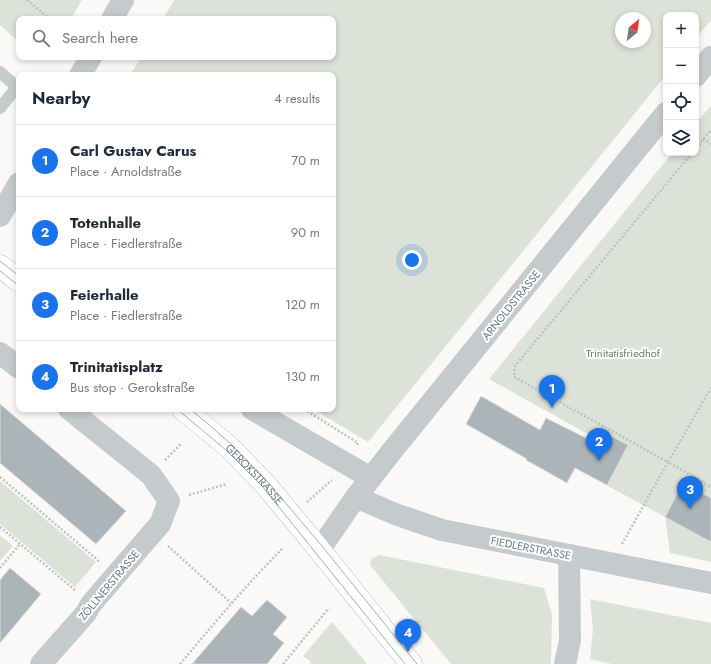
<!DOCTYPE html>
<html lang="en">
<head>
<meta charset="utf-8">
<style>
  body { margin:0; font-family:Jost,sans-serif; background:#f2f2f3; color:#1f2937 }
  .controls { position:absolute; right:12px; top:12px; display:grid; overflow:hidden; border-radius:8px; box-shadow:0 2px 6px #0003 }
  .controls button { width:36px; height:36px; display:grid; place-items:center; padding:0; border:0; border-bottom:1px solid #e0e1e3; background:#fff; color:#1f2937; font:20px sans-serif }
  .compass { position:absolute; left:615px; top:12px; width:36px; height:36px; border-radius:50%; background:#fff; box-shadow:0 2px 6px #0003; rotate:29deg }
  .you { position:absolute; left:412px; top:260px; width:14px; height:14px; margin:-10px; border:3px solid #fff; border-radius:50%; background:#1a73e8; box-shadow:0 0 0 6px #1a73e833 }
  .badge { display:grid; place-items:center; width:26px; height:26px; border-radius:50%; background:#1a73e8; color:#fff; font-size:13px; font-weight:700 }
  .pin { position:absolute; translate:-50% -33px; filter:drop-shadow(0 1px 2px #0008) }
  .pin::after { content:''; position:absolute; top:21px; width:14px; height:12px; background:inherit; clip-path:polygon(0 0,100% 0,50% 100%) }
  .list { margin:0; padding:0; list-style:none }
  h2 { display:flex; justify-content:space-between; align-items:center; height:52px; margin:0; padding:0 16px; font-size:17px }
  h2 small { font-size:13px; font-weight:400; color:#747a83 }
  .list li { display:grid; grid-template-columns:26px 1fr auto; gap:12px; align-items:center; box-sizing:border-box; height:72px; padding:0 16px; border-top:1px solid #e0e1e3 }
  .list b { display:block; font-size:15px; white-space:nowrap }
  .list p { margin:0; font-size:13px; white-space:nowrap; color:#747a83 }
  .list em { font-size:13px; font-style:normal; color:#747a83 }
  .icon { flex:none; width:22px; height:22px; fill:none; stroke:currentColor; stroke-width:2; stroke-linecap:round; stroke-linejoin:round }
  .map { position:relative; flex:none; width:711px; height:664px; overflow:hidden }
  .search { position:absolute; background:#fff; box-shadow:0 2px 6px #0003; left:16px; top:16px; width:320px; height:44px; display:flex; align-items:center; gap:10px; box-sizing:border-box; padding:0 14px; border-radius:8px; color:#747a83; font-size:15px }
  .panel { position:absolute; background:#fff; box-shadow:0 2px 6px #0003; left:16px; top:72px; width:320px; height:340px; border-radius:8px }
  .map>svg:first-child { display:block }
  .green { fill:#dce2d8; fill-rule:evenodd }
  .building { fill:#aab4b9; stroke:#dcdbd9 }
  .lines { fill:none; stroke-linecap:round; stroke-linejoin:round }
  .secondary-casing { stroke:#b8bfc2; stroke-width:23 }
  .path { stroke:#bfc3c5; stroke-width:2.5; stroke-dasharray:2 2; stroke-linecap:butt }
  .lane { stroke:#c5cbcd; stroke-width:12 }
  .street { stroke:#c5cbcd; stroke-width:22 }
  .secondary { stroke:#fff; stroke-width:22 }
  .tram { stroke:#a6aeb3; stroke-width:1 }
  .labels { text-anchor:middle; dominant-baseline:central; stroke-width:4; stroke-linejoin:round; paint-order:stroke }
  .street-label { font-size:11px; fill:#647983; stroke:#fff }
  .park-label { font-size:11px; fill:#6a7a63; stroke:#fff }
</style>
</head>
<body>
<div class="map">
<svg width="711" height="664" viewBox="0 0 711 664">
  <rect width="100%" height="100%" fill="#faf9f7"/>
  <g class="green">
    <polygon points="0,0 82,0 71,19 19,19 19,42 0,25"/>
    <path d="M 174,0 L 711,0 L 711,20 L 696,38 L 696,15 L 666,15 L 666,75 L 368,442 L 313,409 L 333,409 L 333,75 L 130,75 L 141,57 L 333,57 L 333,19 L 163,19 ZM 621,18 L 645,18 L 645,42 L 621,42 Z"/>
    <polygon points="711,105 711,562 670,553 665,517 575,468 591,436 489,379 672,153 696,153 696,124"/>
    <polygon points="0,481 96,562 75,587 0,524"/>
    <polygon points="0,535 13,546 0,561"/>
    <polygon points="379,555 544,588 552,615 551,664 451,664 370,565 371,559"/>
    <polygon points="590,599 711,623 711,664 612,664 590,659 593,629"/>
    <polygon points="332,622 367,664 310,664 311,662 303,656"/>
  </g>
  <g class="building">
    <polygon points="481,396 540,430 546,418 590,440 596,428 628,445 607,485 575,468 567,483 526,460 527,459 466,424"/>
    <polygon points="0,404 126,511 96,544 0,463"/>
    <polygon points="683,483 711,498 711,542 665,517"/>
    <polygon points="10,568 41,594 0,643 0,580"/>
    <polygon points="267,600 287,617 273,634 284,643 267,664 192,664 241,607 252,616"/>
  </g>
  <g class="lines">
    <g class="secondary-casing">
      <g id="secondary">
        <polyline points="0,266 19,281"/>
        <path id="s1" d="M 183,409 L 230,448 L 265,484 L 318,548 L 411,664"/>
      </g>
    </g>
    <g class="path">
      <polyline points="27,0 50,19"/>
      <polyline points="703,139 711,144"/>
      <polyline points="696,148 711,130"/>
      <polyline points="692,153 515,366 514,377 668,462 711,388"/>
      <polyline points="18,247 19,247"/>
      <polyline points="304,409 358,443 357,445"/>
      <polyline points="165,460 182,443"/>
      <polyline points="0,477 100,562"/>
      <polyline points="189,495 227,484"/>
      <polyline points="307,502 332,480"/>
      <polyline points="0,527 76,591"/>
      <polyline points="622,544 668,462 711,487"/>
      <polyline points="168,546 231,603"/>
      <polyline points="0,568 20,544"/>
      <path d="M 180,664 C 213,625 246,585 282,549"/>
      <polyline points="283,664 329,608"/>
    </g>
    <polyline class="lane" points="0,72 17,87 0,108"/>
    <g class="street">
      <polyline points="112,19 123,0"/>
      <polyline points="80,75 91,57"/>
      <polyline points="696,76 711,57"/>
      <polyline points="0,216 19,183"/>
      <polyline points="0,353 19,368"/>
      <polyline points="252,409 371,478"/>
      <polyline points="356,497 395,514 442,530 711,583"/>
      <polyline points="318,548 322,546 356,497 392,451 666,113"/>
      <polyline points="41,664 86,613 91,604 160,524 169,501 151,475 69,409"/>
      <polyline points="565,664 570,640 569,555"/>
    </g>
    <use href="#secondary" class="secondary"/>
    <g class="tram">
      <polyline points="0,261 19,276"/>
      <polyline points="0,271 19,286"/>
      <polyline points="177,409 227,451 262,486 405,664"/>
      <polyline points="190,409 207,423 232,445 267,481 322,546 417,664"/>
    </g>
  </g>
  <g class="labels">
    <g class="street-label">
      <text transform="translate(511 305) rotate(-51)">ARNOLDSTRASSE</text>
      <text stroke="none"><textPath href="#s1" startOffset="97">GEROKSTRASSE</textPath></text>
      <text transform="translate(531 548) rotate(11)">FIEDLERSTRASSE</text>
      <text transform="translate(109 585) rotate(-50)">ZÖLLNERSTRASSE</text>
    </g>
    <g class="park-label">
      <text x="623" y="353">Trinitatisfriedhof</text>
    </g>
  </g>
</svg>
<div class="controls">
<button>+</button>
<button>−</button>
<button><svg class="icon" aria-label="locate" viewBox="0 0 24 24"><circle cx="12" cy="12" r="6"/><path d="M12 2v4M12 18v4M2 12h4M18 12h4"/></svg></button>
<button><svg class="icon" aria-label="layers" viewBox="0 0 24 24"><path d="M12 4l9 5-9 5-9-5zM3 14l9 5 9-5"/></svg></button>
</div>
<svg class="compass" viewBox="-18 -18 36 36"><path d="M0-13l5 13h-10z" fill="#e53935"/><path d="M0 13l5-13h-10z" fill="#747a83"/></svg>
<div class="you"></div>
<div class="pin badge" style="left:552px;top:408px">1</div>
<div class="pin badge" style="left:599px;top:461px">2</div>
<div class="pin badge" style="left:690px;top:509px">3</div>
<div class="pin badge" style="left:408px;top:652px">4</div>
<div class="search"><svg class="icon" aria-label="search" viewBox="0 0 24 24"><circle cx="10" cy="10" r="6"/><path d="M15 15l6 6"/></svg>Search here</div>
<section class="panel">
<h2>Nearby<small>4 results</small></h2>
<ul class="list">
<li><span class="badge">1</span><div><b>Carl Gustav Carus</b><p>Place · Arnoldstraße</p></div><em>70 m</em></li>
<li><span class="badge">2</span><div><b>Totenhalle</b><p>Place · Fiedlerstraße</p></div><em>90 m</em></li>
<li><span class="badge">3</span><div><b>Feierhalle</b><p>Place · Fiedlerstraße</p></div><em>120 m</em></li>
<li><span class="badge">4</span><div><b>Trinitatisplatz</b><p>Bus stop · Gerokstraße</p></div><em>130 m</em></li>
</ul>
</section>
</div>
</body>
</html>
